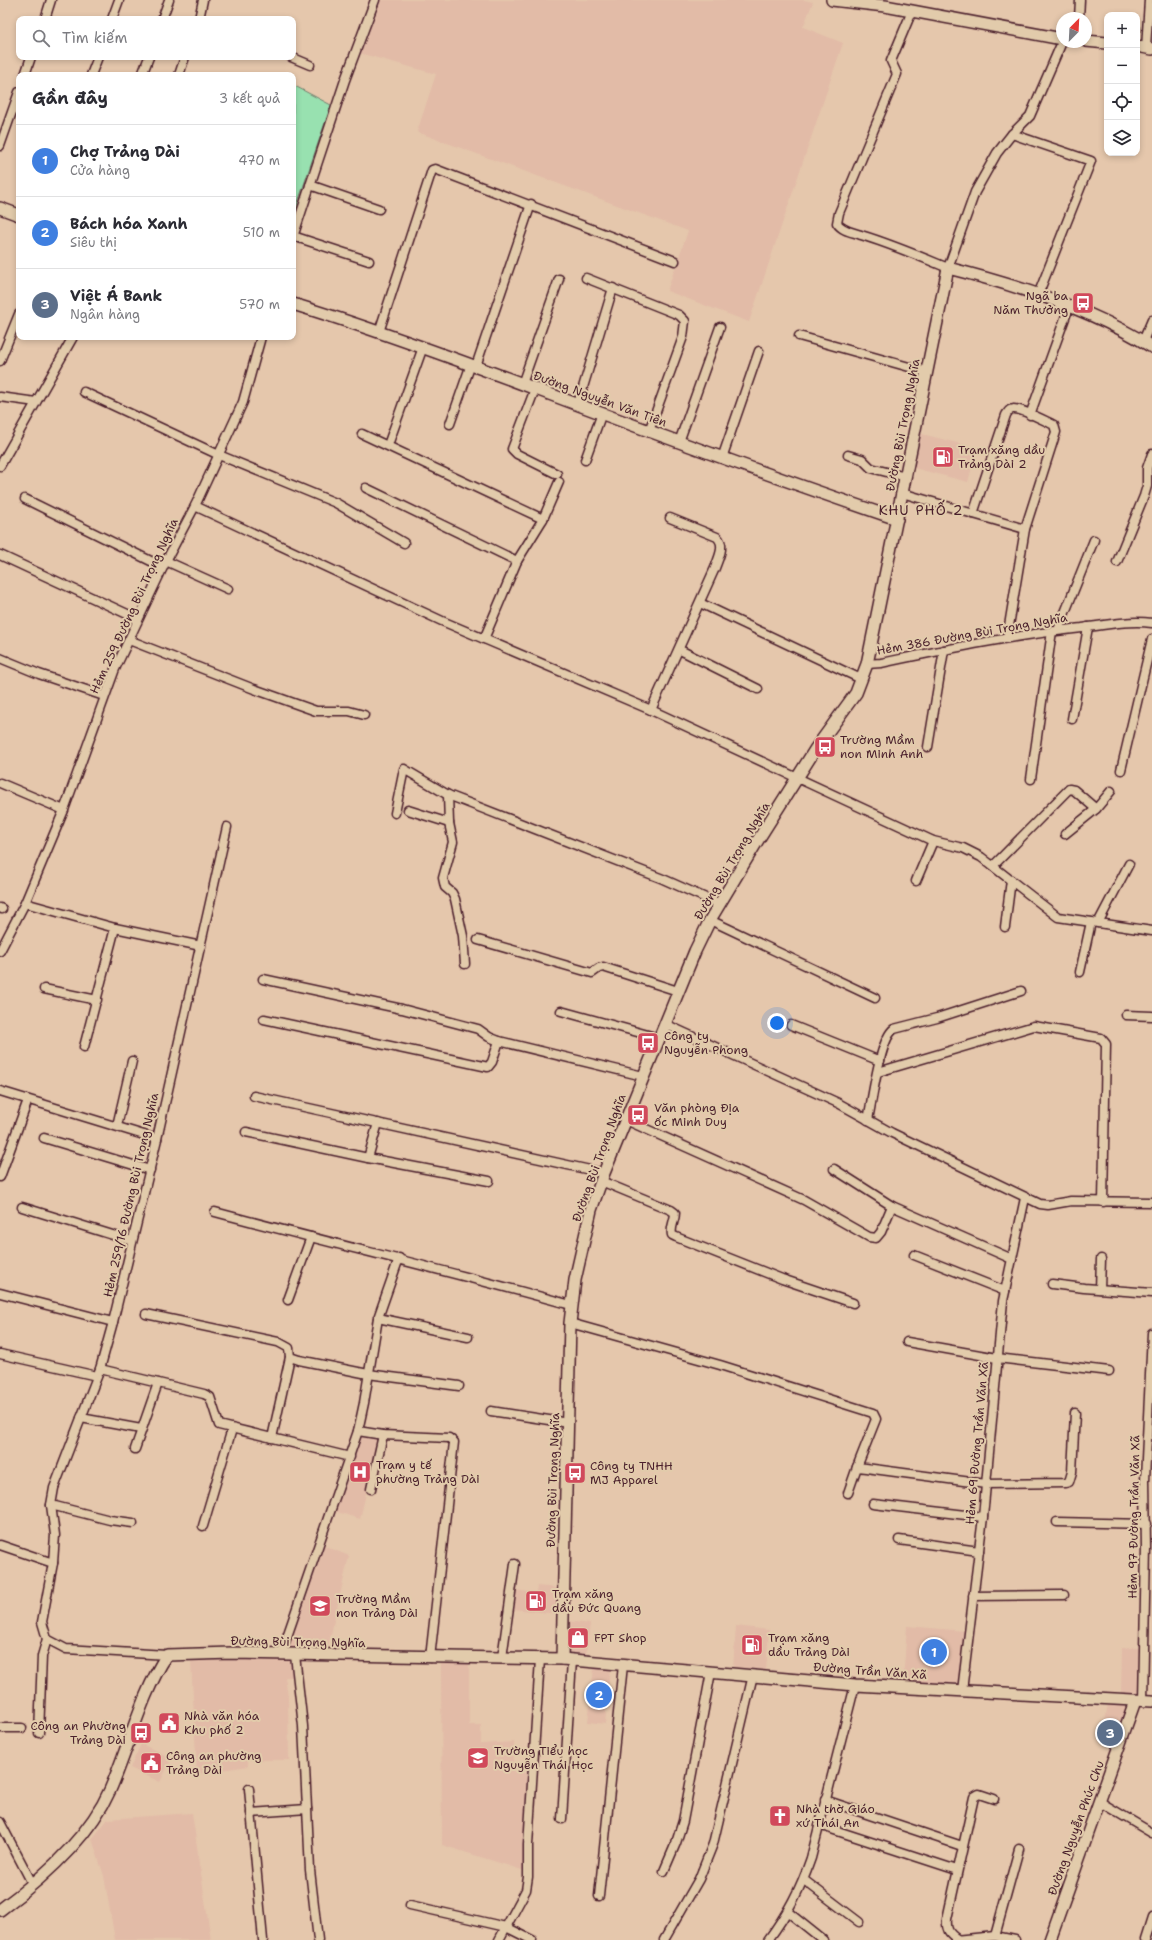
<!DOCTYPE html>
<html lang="vi">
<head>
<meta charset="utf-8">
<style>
  body { margin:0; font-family:"Shantell Sans",sans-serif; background:#f2f2f3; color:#2b2b33 }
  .controls { position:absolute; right:12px; top:12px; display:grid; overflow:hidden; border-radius:8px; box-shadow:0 2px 6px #0003 }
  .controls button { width:36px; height:36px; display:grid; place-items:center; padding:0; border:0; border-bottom:1px solid #e1e1e2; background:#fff; color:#2b2b33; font:20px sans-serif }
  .compass { position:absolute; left:1056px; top:12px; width:36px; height:36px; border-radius:50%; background:#fff; box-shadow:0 2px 6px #0003; rotate:24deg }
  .you { position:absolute; left:777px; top:1023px; width:14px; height:14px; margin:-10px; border:3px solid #fff; border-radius:50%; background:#1a73e8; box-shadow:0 0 0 6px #1a73e833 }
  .badge { display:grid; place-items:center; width:26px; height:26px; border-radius:50%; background:#d1495b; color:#fff; font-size:13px; font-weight:700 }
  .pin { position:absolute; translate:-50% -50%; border:2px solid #fff; box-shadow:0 1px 4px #0006 }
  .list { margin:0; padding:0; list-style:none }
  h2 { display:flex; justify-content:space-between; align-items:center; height:52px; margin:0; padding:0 16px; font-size:17px }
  h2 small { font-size:13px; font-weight:400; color:#7c7c81 }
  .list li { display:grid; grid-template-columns:26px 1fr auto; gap:12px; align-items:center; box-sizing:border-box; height:72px; padding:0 16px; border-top:1px solid #e1e1e2 }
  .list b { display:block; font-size:15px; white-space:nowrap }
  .list p { margin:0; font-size:13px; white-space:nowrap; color:#7c7c81 }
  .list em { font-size:13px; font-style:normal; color:#7c7c81 }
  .icon { flex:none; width:22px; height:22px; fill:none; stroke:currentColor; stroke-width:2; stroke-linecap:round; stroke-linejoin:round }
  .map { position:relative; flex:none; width:1152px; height:1940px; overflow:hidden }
  .search { position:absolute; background:#fff; box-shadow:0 2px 6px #0003; left:16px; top:16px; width:280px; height:44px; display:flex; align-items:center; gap:10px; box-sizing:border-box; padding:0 14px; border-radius:8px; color:#7c7c81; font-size:15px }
  .panel { position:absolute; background:#fff; box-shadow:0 2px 6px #0003; left:16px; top:72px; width:280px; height:268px; border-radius:8px }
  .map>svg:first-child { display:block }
  .built { fill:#e2bba7 }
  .green { fill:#98e1b0; stroke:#71806e }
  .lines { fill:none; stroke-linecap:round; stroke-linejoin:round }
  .street-casing { stroke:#4a1f2b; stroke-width:11 }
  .secondary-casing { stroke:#4a1f2b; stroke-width:14 }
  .street { stroke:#e2cbab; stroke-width:8 }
  .secondary { stroke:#e2cbab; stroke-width:11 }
  .labels { text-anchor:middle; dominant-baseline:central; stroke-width:4; stroke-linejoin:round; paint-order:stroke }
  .poi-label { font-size:12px; fill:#4a1f2b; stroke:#e2cbab; text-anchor:start }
  .street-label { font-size:12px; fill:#4a1f2b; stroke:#e2cbab }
  .quarter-label { font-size:14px; letter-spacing:1px; fill:#4a1f2b; stroke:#e2cbab }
</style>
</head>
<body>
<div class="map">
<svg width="1152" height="1940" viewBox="0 0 1152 1940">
  <rect width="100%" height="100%" fill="#e5c7ac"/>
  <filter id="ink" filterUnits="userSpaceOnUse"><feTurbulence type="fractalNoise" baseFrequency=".025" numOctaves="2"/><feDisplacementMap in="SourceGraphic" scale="8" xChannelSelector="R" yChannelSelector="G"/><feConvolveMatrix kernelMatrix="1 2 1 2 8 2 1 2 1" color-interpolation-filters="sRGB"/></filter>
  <g filter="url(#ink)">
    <g class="built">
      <polygon points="378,0 804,0 813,2 803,27 843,43 749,322 667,291 688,231 417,132 436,74 359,53"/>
      <polygon points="918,433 977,448 968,482 910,467"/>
      <polygon points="360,1435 379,1438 360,1519 334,1511"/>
      <polygon points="323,1545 349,1556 327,1651 286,1649"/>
      <polygon points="537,1586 558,1588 558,1614 512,1609 515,1590 536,1593"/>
      <polygon points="568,1621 590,1624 586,1656 567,1655"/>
      <polygon points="736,1626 769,1630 766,1671 733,1669"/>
      <polygon points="907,1626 965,1631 959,1685 903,1682"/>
      <polygon points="1122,1648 1141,1648 1140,1696 1121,1695"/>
      <polygon points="191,1659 293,1660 294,1677 285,1677 288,1697 289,1760 248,1760 248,1766 197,1774"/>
      <polygon points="441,1664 469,1664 469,1725 481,1725 481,1744 514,1742 514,1772 529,1773 525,1871 442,1845"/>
      <polygon points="594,1668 610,1669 605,1724 588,1722"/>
      <polygon points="1108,1704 1128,1706 1114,1746 1101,1743"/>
      <polygon points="141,1744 172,1758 160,1782 130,1768"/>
      <polygon points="192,1813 211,1940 115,1940 104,1876 92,1839 108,1819"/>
    </g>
    <polygon class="green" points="293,85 331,105 293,217"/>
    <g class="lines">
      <g class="street-casing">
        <g id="street">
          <path d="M 912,11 L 891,61 L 897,74 L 839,213 L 837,223 C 842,231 853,232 861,235 C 891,244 919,256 948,268 L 975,192 L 997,153 L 1012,134 L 1030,116 L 1062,42"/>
          <polyline points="1079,18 1080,0"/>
          <polyline points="45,19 51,0"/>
          <polyline points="112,19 119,0"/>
          <polyline points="162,19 169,0"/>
          <polyline points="199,19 203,0"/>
          <polyline points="1146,48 1149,0"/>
          <polyline points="291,57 310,65"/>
          <polyline points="25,75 31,57"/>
          <polyline points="91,75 98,57"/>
          <polyline points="142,75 149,57"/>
          <polyline points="179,75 185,57"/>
          <polyline points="1012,134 1091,161 1038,295"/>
          <polyline points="0,146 19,92"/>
          <polyline points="310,185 379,209"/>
          <polyline points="293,236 369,261"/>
          <polyline points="293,237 345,80 375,0"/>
          <polyline points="586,278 679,315 685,321 683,337 649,431"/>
          <polyline points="379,332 432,170 435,169 675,261"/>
          <polyline points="799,336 927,372"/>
          <polyline points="1143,341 1152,320"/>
          <polyline points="0,361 19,314"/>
          <polyline points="476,366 531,204"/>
          <polyline points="522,384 559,279"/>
          <polyline points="535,389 512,449 517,454 557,474"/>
          <polyline points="84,392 219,455 336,503 404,543"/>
          <polyline points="0,397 36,402"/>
          <polyline points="578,404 613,288"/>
          <polyline points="1030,415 1069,307"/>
          <polyline points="450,424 471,364"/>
          <polyline points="362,434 543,519"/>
          <polyline points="679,442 720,327"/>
          <polyline points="388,445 423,347"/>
          <polyline points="848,455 862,459 871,468 906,477"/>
          <polyline points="722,458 759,351"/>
          <polyline points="585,460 602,413"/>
          <polyline points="0,466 73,337"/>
          <polyline points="366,488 517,561"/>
          <polyline points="902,493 1025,529"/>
          <polyline points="25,499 163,567"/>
          <polyline points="195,506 442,621 651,710 933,841 963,848 981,857 1058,917 1152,931"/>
          <path d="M 973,514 L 1006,415 C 1008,412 1009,409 1013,409 C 1022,408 1045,421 1054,425 L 1056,432 L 1025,529 L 1007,638"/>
          <polyline points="0,555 138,619"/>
          <polyline points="166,561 228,589"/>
          <polyline points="1117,562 1144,496 1147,486 1147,468 1152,454"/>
          <polyline points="700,603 861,679"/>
          <polyline points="1058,630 1094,540"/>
          <polyline points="484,639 517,561 543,519 559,482"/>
          <polyline points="129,640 254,689 316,711 349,711 364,715"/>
          <polyline points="680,650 758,689"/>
          <polyline points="0,658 39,674 104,696"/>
          <path d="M 867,664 L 881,663 C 948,649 1014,635 1082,628 C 1105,625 1129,620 1152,623"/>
          <path d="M 651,710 L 715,568 C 718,559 726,545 717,537 L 670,518"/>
          <polyline points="1072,719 1088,627"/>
          <polyline points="928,747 944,650"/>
          <polyline points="1121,770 1152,639"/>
          <polyline points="1031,779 1052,631"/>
          <polyline points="0,783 64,810"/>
          <polyline points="448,795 449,823 453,842 443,878 445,887 452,893 455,899 463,936 465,964"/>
          <polyline points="408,810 449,823"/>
          <polyline points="395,813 404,769 448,795 663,879 719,904"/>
          <polyline points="1065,834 1096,809 1111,791"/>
          <polyline points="993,866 1069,789 1074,790 1096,809"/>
          <polyline points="916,881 933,841"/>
          <polyline points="25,903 115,928 201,946"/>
          <polyline points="0,908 2,909"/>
          <polyline points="710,920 875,998"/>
          <polyline points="1098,923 1129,864"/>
          <polyline points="1005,927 1011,880"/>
          <polyline points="478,940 592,973 599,968 603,967 678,991"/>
          <polyline points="0,951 25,903 64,810 115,669 166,561 195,506 243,402 261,337"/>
          <polyline points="1080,972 1091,922"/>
          <polyline points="263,979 402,1009 478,1029 489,1037 499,1041"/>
          <polyline points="44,989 97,1000"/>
          <polyline points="561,1011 659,1038"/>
          <polyline points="1126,1015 1152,1016"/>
          <polyline points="264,1019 488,1067 492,1062 499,1041 643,1076"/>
          <polyline points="665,1024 838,1103 892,1133 1040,1204 1048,1205 1071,1201 1152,1202"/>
          <polyline points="791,1025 880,1061"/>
          <polyline points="84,1047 115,928"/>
          <polyline points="878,1072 1034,1026 1101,1038 1106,1044 1103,1202"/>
          <polyline points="0,1091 157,1139"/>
          <polyline points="254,1096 604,1173"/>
          <polyline points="626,1120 804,1200 869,1237 876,1238 881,1232 892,1206 1012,1259"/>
          <path d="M 868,1120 C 872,1101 880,1038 894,1029 L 937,1018 L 1021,991"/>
          <polyline points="117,1126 132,1061"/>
          <polyline points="246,1132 368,1158 489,1181"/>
          <polyline points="44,1138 150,1170"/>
          <polyline points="368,1158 378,1123"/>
          <polyline points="834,1169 892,1206"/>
          <polyline points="0,1177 28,1100"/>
          <path d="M 601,1181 L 671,1210 L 675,1213 C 675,1221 670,1227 672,1235 L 676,1237 L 782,1279 L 853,1303"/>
          <polyline points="22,1207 132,1241"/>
          <path d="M 215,1212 C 334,1244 453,1272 571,1305"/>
          <polyline points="914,1255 1005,1291"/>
          <polyline points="1052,1284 1084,1288 1152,1293"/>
          <polyline points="1100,1289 1101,1259"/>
          <polyline points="0,1293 113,1322"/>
          <polyline points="288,1300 311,1237"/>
          <polyline points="146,1314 278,1342 289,1348 290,1357 299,1360 368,1374 459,1386"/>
          <polyline points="378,1318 468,1337"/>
          <polyline points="570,1323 720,1365 873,1413 876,1419 857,1467 866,1468 986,1484 1065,1483 1069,1482 1072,1472 1075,1413"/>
          <polyline points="907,1342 997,1358 1109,1371"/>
          <polyline points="0,1354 97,1376"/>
          <polyline points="100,1369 204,1394 210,1397 219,1425 350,1457"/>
          <polyline points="491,1411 568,1423"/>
          <polyline points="81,1418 141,1429"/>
          <polyline points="358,1431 383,1435 449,1438 454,1442 430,1658"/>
          <polyline points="272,1438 290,1357"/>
          <polyline points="135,1449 158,1383"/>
          <polyline points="371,1489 383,1435"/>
          <polyline points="848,1493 857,1467"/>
          <polyline points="873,1504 983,1517"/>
          <polyline points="51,1505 110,1520 133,1523"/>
          <polyline points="1057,1522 1147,1524"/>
          <polyline points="203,1526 232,1429"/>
          <polyline points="899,1540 979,1551"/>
          <polyline points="0,1545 53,1563 42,1622 47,1639 66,1649 167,1655"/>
          <polyline points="53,1563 55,1535 51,1505 54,1488 100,1369 113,1322 157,1139 227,827"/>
          <polyline points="973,1596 1064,1595"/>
          <polyline points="281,1654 358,1431 364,1403 378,1318 399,1258"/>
          <polyline points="295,1655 303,1726 310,1870 318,1940"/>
          <polyline points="502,1658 515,1564"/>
          <polyline points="962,1691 983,1517 1003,1301 1025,1198"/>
          <polyline points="1143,1701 1146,1548 1145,1480 1152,1333"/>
          <polyline points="0,1728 22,1728"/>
          <polyline points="39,1733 42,1656 47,1639"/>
          <polyline points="249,1789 263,1940"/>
          <polyline points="825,1800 962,1846"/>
          <polyline points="1100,1802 1152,1833"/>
          <polyline points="251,1813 307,1809"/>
          <polyline points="562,1819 572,1660"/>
          <polyline points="0,1822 33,1885"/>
          <polyline points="819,1825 957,1870"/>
          <polyline points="664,1871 676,1843 683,1821 711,1672"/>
          <polyline points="804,1880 859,1922"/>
          <polyline points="599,1896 623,1665"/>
          <polyline points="410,1905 506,1927 532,1940"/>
          <polyline points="788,1912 823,1940"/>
          <polyline points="995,1936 1019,1849"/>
          <path d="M 957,1939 C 949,1933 946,1930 947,1919 L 974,1797 L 979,1794 L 994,1799"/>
          <polyline points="499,1940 526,1890 528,1877 528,1845 540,1659"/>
          <polyline points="664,1940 699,1879 713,1844 753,1675"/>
          <path d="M 768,1940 C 788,1913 800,1890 811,1858 L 855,1685"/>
          <polyline points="955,1940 995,1936 1015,1940"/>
          <polyline points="1145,1940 1152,1918"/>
        </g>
      </g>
      <g class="secondary-casing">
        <g id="secondary">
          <polyline points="832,0 885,6 1062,39"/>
          <polyline points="1086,41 1107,43"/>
          <polyline points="1137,46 1152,49"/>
          <polyline points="0,208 19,215"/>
          <path d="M 293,304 C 375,329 456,359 536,389 C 656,434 776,478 897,519"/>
          <path d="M 562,1659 L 570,1323 L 575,1280 L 591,1210 L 604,1173 L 695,951 L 710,920 L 758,840 L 816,748 L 856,693 L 867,664 L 948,268 C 1016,285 1092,309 1152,347"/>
          <path d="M 0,1910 C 42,1879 89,1838 110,1790 C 129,1747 141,1694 167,1655 L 232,1653 L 562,1659 L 855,1685 L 1152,1701"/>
          <polyline points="1050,1940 1135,1701"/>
        </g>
      </g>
      <use href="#street" class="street"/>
      <use href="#secondary" class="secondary"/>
    </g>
  </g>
  <defs>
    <g id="bus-square" transform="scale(1.15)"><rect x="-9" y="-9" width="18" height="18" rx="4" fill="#d1495b" stroke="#e2cbab"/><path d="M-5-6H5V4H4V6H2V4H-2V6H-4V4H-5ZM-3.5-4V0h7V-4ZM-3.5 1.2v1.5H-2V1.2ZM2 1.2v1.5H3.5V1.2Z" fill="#fff"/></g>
    <g id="fuel-square" transform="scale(1.15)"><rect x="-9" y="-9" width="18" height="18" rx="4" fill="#d1495b" stroke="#e2cbab"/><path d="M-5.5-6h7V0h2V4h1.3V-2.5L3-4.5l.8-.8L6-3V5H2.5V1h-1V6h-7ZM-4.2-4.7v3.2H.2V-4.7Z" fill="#fff"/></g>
    <g id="hospital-square" transform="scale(1.15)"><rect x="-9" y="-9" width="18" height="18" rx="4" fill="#d1495b" stroke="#e2cbab"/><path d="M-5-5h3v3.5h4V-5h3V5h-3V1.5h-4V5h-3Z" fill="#fff"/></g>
    <g id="school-square" transform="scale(1.15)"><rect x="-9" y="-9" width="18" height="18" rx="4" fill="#d1495b" stroke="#e2cbab"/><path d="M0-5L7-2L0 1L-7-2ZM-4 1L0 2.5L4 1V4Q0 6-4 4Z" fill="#fff"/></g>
    <g id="shop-square" transform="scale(1.15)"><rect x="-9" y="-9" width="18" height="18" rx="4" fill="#d1495b" stroke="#e2cbab"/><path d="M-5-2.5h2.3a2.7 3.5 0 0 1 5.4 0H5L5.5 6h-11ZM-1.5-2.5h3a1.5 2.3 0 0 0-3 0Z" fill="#fff"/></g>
    <g id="civic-square" transform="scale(1.15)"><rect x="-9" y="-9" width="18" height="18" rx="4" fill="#d1495b" stroke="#e2cbab"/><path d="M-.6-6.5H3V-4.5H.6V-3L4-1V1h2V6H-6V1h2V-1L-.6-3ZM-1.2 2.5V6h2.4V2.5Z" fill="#fff"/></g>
    <g id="church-square" transform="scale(1.15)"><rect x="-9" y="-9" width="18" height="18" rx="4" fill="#d1495b" stroke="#e2cbab"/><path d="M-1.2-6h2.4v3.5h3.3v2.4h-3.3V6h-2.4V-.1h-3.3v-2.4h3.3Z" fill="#fff"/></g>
  </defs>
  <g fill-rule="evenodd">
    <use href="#bus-square" x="1083" y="303"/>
    <use href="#fuel-square" x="943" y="457"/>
    <use href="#bus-square" x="825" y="747"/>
    <use href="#bus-square" x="648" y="1043"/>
    <use href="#bus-square" x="638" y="1115"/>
    <use href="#hospital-square" x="360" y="1472"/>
    <use href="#bus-square" x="575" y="1473"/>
    <use href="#fuel-square" x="536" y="1601"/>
    <use href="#school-square" x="320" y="1606"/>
    <use href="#shop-square" x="578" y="1638"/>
    <use href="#fuel-square" x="752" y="1645"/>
    <use href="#civic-square" x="169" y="1723"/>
    <use href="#bus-square" x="141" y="1733"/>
    <use href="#school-square" x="478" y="1758"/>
    <use href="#civic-square" x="151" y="1763"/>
    <use href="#church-square" x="780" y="1816"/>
  </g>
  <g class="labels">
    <g class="poi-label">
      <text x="1068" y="296" text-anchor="end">Ngã ba<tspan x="1068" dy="14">Năm Thưởng</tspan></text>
      <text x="958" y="450">Trạm xăng dầu<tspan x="958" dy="14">Trảng Dài 2</tspan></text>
      <text x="840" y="740">Trường Mầm<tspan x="840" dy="14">non Minh Anh</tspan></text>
      <text x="664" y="1036">Công ty<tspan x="664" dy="14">Nguyễn Phong</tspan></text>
      <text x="654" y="1108">Văn phòng Địa<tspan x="654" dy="14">ốc Minh Duy</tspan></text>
      <text x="376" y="1465">Trạm y tế<tspan x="376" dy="14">phường Trảng Dài</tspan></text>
      <text x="590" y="1466">Công ty TNHH<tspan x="590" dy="14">MJ Apparel</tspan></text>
      <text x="552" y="1594">Trạm xăng<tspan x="552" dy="14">dầu Đức Quang</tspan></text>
      <text x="336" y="1599">Trường Mầm<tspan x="336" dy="14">non Trảng Dài</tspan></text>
      <text x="594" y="1638">FPT Shop</text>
      <text x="768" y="1638">Trạm xăng<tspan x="768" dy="14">dầu Trảng Dài</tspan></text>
      <text x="184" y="1716">Nhà văn hóa<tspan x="184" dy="14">Khu phố 2</tspan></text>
      <text x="126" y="1726" text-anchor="end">Công an Phường<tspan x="126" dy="14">Trảng Dài</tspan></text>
      <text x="494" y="1751">Trường Tiểu học<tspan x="494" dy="14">Nguyễn Thái Học</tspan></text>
      <text x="166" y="1756">Công an phường<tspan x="166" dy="14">Trảng Dài</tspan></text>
      <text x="796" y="1809">Nhà thờ Giáo<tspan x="796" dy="14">xứ Thái An</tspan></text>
    </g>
    <g class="street-label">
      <text transform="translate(600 399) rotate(20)">Đường Nguyễn Văn Tiên</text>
      <text transform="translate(903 425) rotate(-79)">Đường Bùi Trọng Nghĩa</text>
      <text transform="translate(134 606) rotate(-65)">Hẻm 259 Đường Bùi Trọng Nghĩa</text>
      <text transform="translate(972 634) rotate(-10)">Hẻm 386 Đường Bùi Trọng Nghĩa</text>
      <text transform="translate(732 861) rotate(-59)">Đường Bùi Trọng Nghĩa</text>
      <text transform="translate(599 1158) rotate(-70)">Đường Bùi Trọng Nghĩa</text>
      <text transform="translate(131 1195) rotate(-77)">Hẻm 259/16 Đường Bùi Trọng Nghĩa</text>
      <text transform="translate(977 1443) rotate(-85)">Hẻm 69 Đường Trần Văn Xã</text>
      <text transform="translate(553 1480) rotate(-88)">Đường Bùi Trọng Nghĩa</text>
      <text transform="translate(1134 1517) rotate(-89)">Hẻm 97 Đường Trần Văn Xã</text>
      <text transform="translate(298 1642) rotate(1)">Đường Bùi Trọng Nghĩa</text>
      <text transform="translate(870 1671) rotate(4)">Đường Trần Văn Xã</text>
      <text transform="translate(1076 1828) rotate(-70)">Đường Nguyễn Phúc Chu</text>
    </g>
    <g class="quarter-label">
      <text x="921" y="510">KHU PHỐ 2</text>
    </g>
  </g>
</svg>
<div class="controls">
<button>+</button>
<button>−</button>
<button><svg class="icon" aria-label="locate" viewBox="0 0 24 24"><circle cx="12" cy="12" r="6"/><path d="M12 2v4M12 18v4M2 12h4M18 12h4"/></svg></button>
<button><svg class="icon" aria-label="layers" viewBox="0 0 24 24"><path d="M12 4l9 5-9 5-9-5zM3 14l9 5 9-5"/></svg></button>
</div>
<svg class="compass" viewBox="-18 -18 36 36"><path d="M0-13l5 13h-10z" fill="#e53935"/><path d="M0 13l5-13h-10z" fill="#7c7c81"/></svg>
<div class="you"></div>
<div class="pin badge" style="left:934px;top:1652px;background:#3f7fe0">1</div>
<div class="pin badge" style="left:599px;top:1695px;background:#3f7fe0">2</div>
<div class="pin badge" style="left:1110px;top:1733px;background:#5c6f8a">3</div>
<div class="search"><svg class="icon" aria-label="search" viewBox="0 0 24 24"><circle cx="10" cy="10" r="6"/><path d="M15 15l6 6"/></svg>Tìm kiếm</div>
<section class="panel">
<h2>Gần đây<small>3 kết quả</small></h2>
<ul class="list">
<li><span class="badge" style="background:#3f7fe0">1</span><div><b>Chợ Trảng Dài</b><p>Cửa hàng</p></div><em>470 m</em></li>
<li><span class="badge" style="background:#3f7fe0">2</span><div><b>Bách hóa Xanh</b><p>Siêu thị</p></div><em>510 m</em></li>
<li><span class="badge" style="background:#5c6f8a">3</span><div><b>Việt Á Bank</b><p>Ngân hàng</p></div><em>570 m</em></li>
</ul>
</section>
</div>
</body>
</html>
